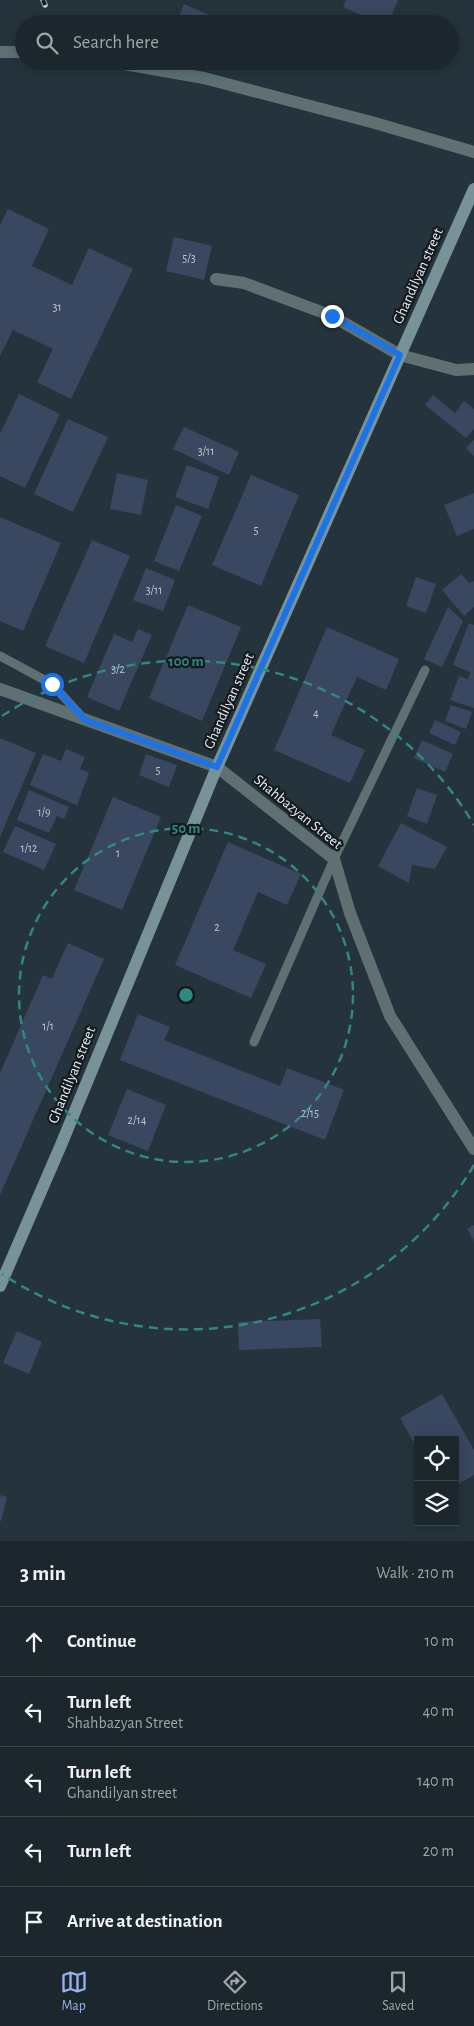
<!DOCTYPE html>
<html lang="en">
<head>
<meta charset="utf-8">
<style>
  body { margin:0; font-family:"Alegreya Sans",sans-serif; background:#252f35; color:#f1f3f6 }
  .controls { position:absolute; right:15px; bottom:15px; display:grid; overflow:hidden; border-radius:0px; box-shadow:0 2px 12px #0003 }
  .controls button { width:45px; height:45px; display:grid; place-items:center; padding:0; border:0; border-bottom:1px solid #3a4449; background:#1c272d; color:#f1f3f6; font:25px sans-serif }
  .stop { position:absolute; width:15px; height:15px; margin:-11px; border:4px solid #1a73e8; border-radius:50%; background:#fff }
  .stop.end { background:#1a73e8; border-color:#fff; box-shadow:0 1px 5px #0008 }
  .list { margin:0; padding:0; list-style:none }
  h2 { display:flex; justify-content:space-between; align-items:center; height:65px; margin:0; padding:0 20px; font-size:21px }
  h2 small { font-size:16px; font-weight:400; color:#a0a5aa }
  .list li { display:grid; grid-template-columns:32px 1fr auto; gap:15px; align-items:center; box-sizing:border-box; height:70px; padding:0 20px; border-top:1px solid #3a4449 }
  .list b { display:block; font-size:19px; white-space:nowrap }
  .list p { margin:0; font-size:16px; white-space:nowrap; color:#a0a5aa }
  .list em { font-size:16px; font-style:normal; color:#a0a5aa }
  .icon { flex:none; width:28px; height:28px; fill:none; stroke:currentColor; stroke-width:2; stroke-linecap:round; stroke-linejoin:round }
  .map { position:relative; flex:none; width:474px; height:1541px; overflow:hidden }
  .search { position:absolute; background:#1c272d; box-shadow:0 2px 12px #0003; left:15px; right:15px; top:15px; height:55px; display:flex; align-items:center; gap:12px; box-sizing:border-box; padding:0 18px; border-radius:28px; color:#a0a5aa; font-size:19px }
  .sheet { height:415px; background:#1c272d }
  nav { display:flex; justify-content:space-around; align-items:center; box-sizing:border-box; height:70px; border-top:1px solid #3a4449; background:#1c272d; font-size:14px; color:#a0a5aa }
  nav a { display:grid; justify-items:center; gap:2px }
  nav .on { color:#95b2f1 }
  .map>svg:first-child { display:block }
  .building { fill:#394760 }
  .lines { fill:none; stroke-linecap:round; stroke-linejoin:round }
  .lane { stroke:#5f7073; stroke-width:9 }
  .street { stroke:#5f7073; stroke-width:12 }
  .secondary { stroke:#789398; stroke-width:12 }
  .rail-casing { stroke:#c7d1d7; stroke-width:5.5 }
  .rail { stroke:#141a1e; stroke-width:4; stroke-dasharray:11; stroke-linecap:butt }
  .route { stroke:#1a73e8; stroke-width:6 }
  .ring { fill:none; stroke:#2f8882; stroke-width:2.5; stroke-dasharray:9 6 }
  .labels { text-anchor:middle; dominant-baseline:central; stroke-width:4.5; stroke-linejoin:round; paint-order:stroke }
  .number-label { font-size:12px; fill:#bac4ce }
  .street-label { font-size:15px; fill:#e5eef3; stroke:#141a1e }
  .centre { fill:#2f8882; stroke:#141a1e; stroke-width:2.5 }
  .ring-label { font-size:15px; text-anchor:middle; font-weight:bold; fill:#2f8882; stroke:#141a1e; stroke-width:4.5; stroke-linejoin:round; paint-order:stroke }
</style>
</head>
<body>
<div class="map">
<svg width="474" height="1541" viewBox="0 0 474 1541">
  <rect width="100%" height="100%" fill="#25343c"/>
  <g class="building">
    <polygon points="346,0 398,0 388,24 381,24 343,7"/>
    <polygon points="184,4 223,21 221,24 176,24"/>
    <polygon points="8,209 49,229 32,266 72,285 89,248 133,269 71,399 37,382 53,349 13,330 0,356 0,225"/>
    <polygon points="174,237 212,246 204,280 166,271"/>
    <polygon points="19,394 60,414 25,488 0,476 0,434"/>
    <polygon points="433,395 455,413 464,401 474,409 474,429 466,438 425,405"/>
    <polygon points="68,419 108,437 73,512 34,494"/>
    <polygon points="184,427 239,452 229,475 173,449"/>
    <polygon points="474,440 474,456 466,448"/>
    <polygon points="187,465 219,477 208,509 175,497"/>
    <polygon points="117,473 148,480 141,515 110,509"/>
    <polygon points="251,475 299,495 261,586 212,565"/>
    <polygon points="474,493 474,529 457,536 444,505"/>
    <polygon points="176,505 202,516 179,571 154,561"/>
    <polygon points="0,517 61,543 23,631 0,621"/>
    <polygon points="92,540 130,556 84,663 45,646"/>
    <polygon points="146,568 175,580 163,611 133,600"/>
    <polygon points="461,574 469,583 474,581 474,607 464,616 442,590"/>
    <polygon points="416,577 436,584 426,613 406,606"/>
    <polygon points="188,605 241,627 202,721 149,698"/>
    <polygon points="448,607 463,621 442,667 424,659"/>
    <polygon points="469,623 474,625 474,708 450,700 459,676 468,679 470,672 453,665"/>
    <polygon points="327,627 399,659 386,690 357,677 331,735 365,750 350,783 274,750"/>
    <polygon points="138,629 152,635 119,711 87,697 114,634 132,642"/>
    <polygon points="451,705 472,712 466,729 445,721"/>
    <polygon points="435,720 461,732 455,745 429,733"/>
    <polygon points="0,738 36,753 0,837"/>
    <polygon points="422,740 453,754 445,772 414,758"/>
    <polygon points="66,749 85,757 80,769 89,773 77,805 30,785 43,754 61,761"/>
    <polygon points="146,754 177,765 169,787 139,775"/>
    <polygon points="417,788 437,795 427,824 407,816"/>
    <polygon points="29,790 69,807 64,819 57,816 49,833 17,820"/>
    <polygon points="113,797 161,817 122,910 74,890"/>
    <polygon points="401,823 447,847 435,869 412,865 409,883 378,866"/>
    <polygon points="15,826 56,844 44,870 3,852"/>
    <polygon points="228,842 301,874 287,905 258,892 233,950 266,964 251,998 175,965"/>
    <polygon points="68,943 104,959 0,1195 0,1073 43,975 52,979"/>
    <polygon points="138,1014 170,1027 164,1040 280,1086 287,1068 344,1090 325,1140 120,1060"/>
    <polygon points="127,1089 166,1105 148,1151 108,1135"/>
    <polygon points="474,1225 474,1241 467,1229"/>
    <polygon points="320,1319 322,1347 239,1350 238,1322"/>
    <polygon points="17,1331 42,1342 29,1374 3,1363"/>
    <polygon points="442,1394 474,1450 474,1475 455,1486 455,1440 418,1440 418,1450 400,1418"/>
    <polygon points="0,1495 7,1497 1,1521 0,1521"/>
  </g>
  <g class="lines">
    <g class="lane">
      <polyline points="0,656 52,684 83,718"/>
      <polyline points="254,1042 334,859 425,670"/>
    </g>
    <g class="street">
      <polyline points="0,52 24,52"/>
      <polyline points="107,61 204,78 375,123 474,152"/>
      <polyline points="216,279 244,283 332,316 400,355 456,370 474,369"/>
      <polyline points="0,689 217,767 334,859 350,913 390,1016 474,1149"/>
    </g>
    <polyline class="secondary" points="0,1286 61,1145 217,767 474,189"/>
    <g class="rail-casing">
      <polyline id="rail" points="43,0 45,5"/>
    </g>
    <use href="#rail" class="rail"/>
  </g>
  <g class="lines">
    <polyline class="route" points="52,684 85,720 217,767 400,355 332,316"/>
  </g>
  <g class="ring">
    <circle cx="186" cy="995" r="167"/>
    <path d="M474 1165A334 334 0 0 1 2 1274M2 716A334 334 0 0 1 474 825"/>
  </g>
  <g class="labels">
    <g class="number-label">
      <text x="189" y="258">5/3</text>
      <text x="57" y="307">31</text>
      <text x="206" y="451">3/11</text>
      <text x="256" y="530">5</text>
      <text x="154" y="590">3/11</text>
      <text x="118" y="669">3/2</text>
      <text x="316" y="713">4</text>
      <text x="158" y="770">5</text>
      <text x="44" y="812">1/9</text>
      <text x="29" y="848">1/12</text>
      <text x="118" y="853">1</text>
      <text x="217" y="927">2</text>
      <text x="48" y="1026">1/1</text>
      <text x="310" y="1113">2/15</text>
      <text x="137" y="1120">2/14</text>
    </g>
    <g class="street-label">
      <text transform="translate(418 276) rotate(-66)">Ghandilyan street</text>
      <text transform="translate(229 701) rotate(-66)">Ghandilyan street</text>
      <text transform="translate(298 812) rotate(39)">Shahbazyan Street</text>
      <text transform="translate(72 1075) rotate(-68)">Ghandilyan street</text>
    </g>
  </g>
  <circle cx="186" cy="995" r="8" class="centre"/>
  <g class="ring-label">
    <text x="186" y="666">100 m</text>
    <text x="186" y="833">50 m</text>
  </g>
</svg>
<div class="controls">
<button><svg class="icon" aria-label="locate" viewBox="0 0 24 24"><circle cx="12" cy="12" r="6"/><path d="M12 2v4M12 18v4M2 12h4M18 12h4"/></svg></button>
<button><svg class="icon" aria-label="layers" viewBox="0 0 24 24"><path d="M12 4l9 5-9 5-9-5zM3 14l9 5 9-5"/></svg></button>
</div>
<div class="stop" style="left:52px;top:684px"></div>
<div class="stop end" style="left:332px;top:316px"></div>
<div class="search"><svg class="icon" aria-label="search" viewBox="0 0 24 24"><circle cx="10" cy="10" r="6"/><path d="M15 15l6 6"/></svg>Search here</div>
</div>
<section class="sheet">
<h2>3 min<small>Walk · 210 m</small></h2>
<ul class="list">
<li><svg class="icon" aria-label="ahead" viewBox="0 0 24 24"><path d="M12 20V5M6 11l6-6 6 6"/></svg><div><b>Continue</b></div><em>10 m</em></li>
<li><svg class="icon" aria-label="left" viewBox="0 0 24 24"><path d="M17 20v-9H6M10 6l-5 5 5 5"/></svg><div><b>Turn left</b><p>Shahbazyan Street</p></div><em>40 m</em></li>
<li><svg class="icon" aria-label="left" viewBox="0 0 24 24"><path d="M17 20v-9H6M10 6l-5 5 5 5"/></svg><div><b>Turn left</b><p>Ghandilyan street</p></div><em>140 m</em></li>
<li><svg class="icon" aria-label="left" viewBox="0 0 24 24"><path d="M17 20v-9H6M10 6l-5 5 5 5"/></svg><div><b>Turn left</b></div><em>20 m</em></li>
<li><svg class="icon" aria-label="arrive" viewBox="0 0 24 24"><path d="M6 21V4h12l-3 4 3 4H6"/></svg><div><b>Arrive at destination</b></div></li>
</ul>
</section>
<nav>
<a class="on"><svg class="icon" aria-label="map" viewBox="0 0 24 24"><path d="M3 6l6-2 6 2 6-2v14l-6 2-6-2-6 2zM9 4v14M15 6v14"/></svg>Map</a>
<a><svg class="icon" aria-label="directions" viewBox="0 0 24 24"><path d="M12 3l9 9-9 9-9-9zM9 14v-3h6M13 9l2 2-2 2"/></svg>Directions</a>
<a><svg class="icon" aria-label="saved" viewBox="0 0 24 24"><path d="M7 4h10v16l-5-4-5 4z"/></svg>Saved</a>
</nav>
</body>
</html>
